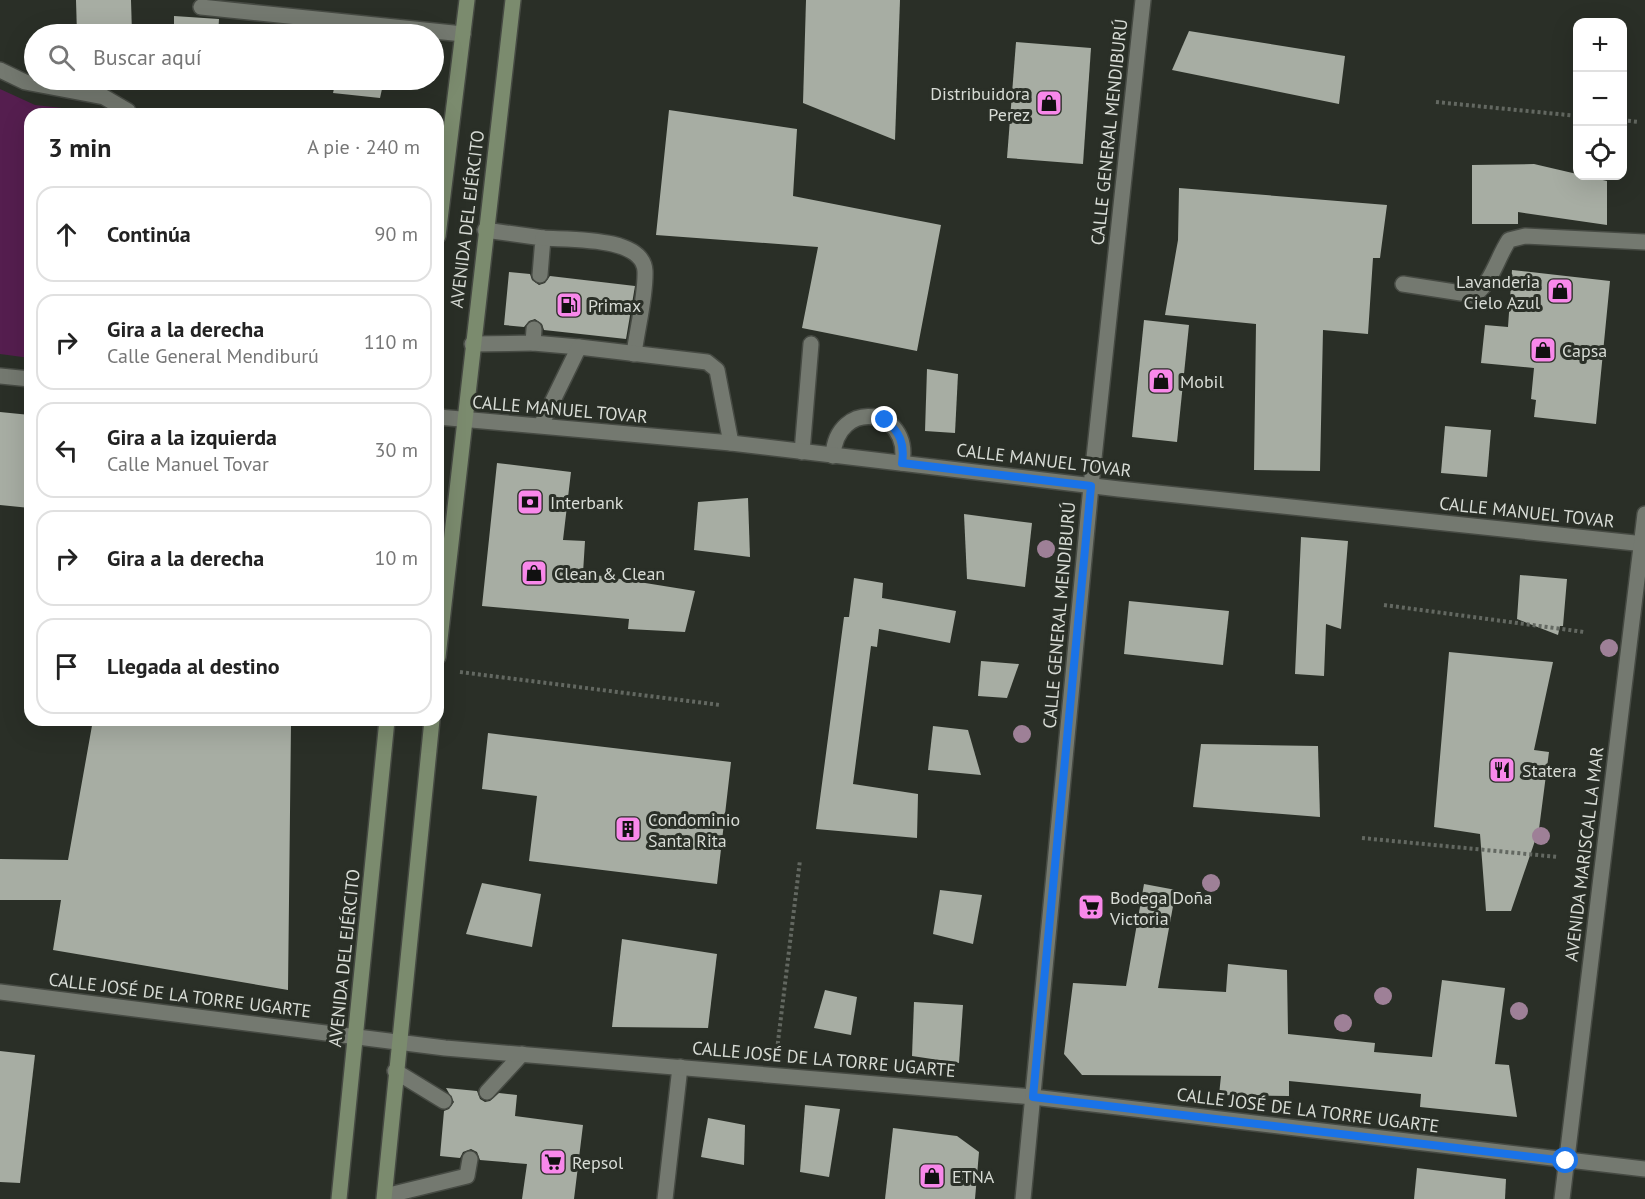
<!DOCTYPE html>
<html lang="es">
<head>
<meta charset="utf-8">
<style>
  body { margin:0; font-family:"PT Sans",sans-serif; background:#f6f6f6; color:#222 }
  .controls { position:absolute; right:18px; top:18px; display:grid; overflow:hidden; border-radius:12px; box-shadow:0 6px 24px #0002 }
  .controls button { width:54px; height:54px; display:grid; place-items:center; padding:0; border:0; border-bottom:2px solid #e0e0e0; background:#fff; color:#222; font:30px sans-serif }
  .stop { position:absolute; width:18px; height:18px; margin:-14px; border:4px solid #1a73e8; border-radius:50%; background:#fff }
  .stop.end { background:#1a73e8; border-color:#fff; box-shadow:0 2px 6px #0008 }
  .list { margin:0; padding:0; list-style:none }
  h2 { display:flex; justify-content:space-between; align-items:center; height:78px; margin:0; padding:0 24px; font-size:26px }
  h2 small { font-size:20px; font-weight:400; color:#767676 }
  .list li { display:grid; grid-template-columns:39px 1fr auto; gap:18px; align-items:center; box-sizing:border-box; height:96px; margin:0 12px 12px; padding:0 12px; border:2px solid #e0e0e0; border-radius:18px }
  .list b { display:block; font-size:22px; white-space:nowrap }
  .list p { margin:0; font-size:20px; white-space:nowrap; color:#767676 }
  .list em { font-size:20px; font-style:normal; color:#767676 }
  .icon { flex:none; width:33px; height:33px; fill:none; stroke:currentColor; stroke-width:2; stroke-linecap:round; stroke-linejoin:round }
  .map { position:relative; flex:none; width:1645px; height:1199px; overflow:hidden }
  .search { position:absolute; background:#fff; box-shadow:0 6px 24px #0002; left:24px; top:24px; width:420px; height:66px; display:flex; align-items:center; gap:15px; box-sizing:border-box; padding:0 21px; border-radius:33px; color:#767676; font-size:22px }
  .panel { position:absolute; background:#fff; box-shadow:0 6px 24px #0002; left:24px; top:108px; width:420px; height:618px; border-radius:18px }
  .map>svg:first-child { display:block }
  .green { fill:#551e4f }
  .building { fill:#a7ada3 }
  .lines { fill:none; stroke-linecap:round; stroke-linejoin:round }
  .service-casing { stroke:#464a43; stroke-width:18 }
  .minor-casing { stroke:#464a43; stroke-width:18 }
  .secondary-casing { stroke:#464a43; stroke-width:18 }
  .path { stroke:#636861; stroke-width:4; stroke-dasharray:3 3; stroke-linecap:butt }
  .service { stroke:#747970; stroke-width:15 }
  .minor { stroke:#747970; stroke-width:15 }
  .secondary { stroke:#7b8b6e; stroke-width:15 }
  .tree { fill:#9e8097 }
  .route { stroke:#1a73e8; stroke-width:8 }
  .labels { text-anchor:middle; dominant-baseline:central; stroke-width:6; stroke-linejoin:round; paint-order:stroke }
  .poi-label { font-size:18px; fill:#d8dcd6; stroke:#2a2f27; text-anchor:start }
  .street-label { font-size:18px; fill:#d8dcd6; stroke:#2a2f27 }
</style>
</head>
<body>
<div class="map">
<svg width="1645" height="1199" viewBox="0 0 1645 1199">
  <rect width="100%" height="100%" fill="#2a2f27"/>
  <polygon class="green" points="0,89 35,105 89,111 92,114 30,114 30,358 0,354"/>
  <g class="building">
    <polygon points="76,0 131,0 132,34 77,34"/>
    <polygon points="806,0 900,0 895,140 803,103"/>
    <polygon points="174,16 219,19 218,34 174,34"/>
    <polygon points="1189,31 1345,56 1339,104 1172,70"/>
    <polygon points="1016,42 1091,48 1083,164 1007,158"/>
    <polygon points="172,80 216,80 216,86 171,84"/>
    <polygon points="336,80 384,80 380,98 333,93"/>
    <polygon points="669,110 797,129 793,196 941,225 917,351 802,328 818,247 656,235"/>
    <polygon points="1534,164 1607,181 1607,225 1518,212 1518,224 1472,224 1472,165"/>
    <polygon points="1179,188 1387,205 1380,258 1373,258 1368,334 1323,330 1320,471 1254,470 1256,324 1165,315 1178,240"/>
    <polygon points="1512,270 1610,281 1596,424 1534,417 1536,400 1531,399 1534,368 1481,363 1485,325 1508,327"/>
    <polygon points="509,272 530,274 532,280 539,285 545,283 550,276 635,286 626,339 544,330 542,324 535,319 529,321 524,327 504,325"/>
    <polygon points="1144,320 1189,325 1177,442 1132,437"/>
    <polygon points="927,369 958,374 955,433 925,431"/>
    <polygon points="0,412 30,415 30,508 0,505"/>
    <polygon points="1445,426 1491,430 1487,477 1441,473"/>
    <polygon points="497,463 571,472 563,540 585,541 583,573 695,591 685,632 628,629 629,619 482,606"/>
    <polygon points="748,498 750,557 694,550 698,502"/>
    <polygon points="964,514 1032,523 1025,587 967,579"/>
    <polygon points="1301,537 1348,541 1341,629 1326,624 1324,676 1295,674"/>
    <polygon points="1520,575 1567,579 1563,626 1560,626 1558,635 1517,619"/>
    <polygon points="854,578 883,583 882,598 956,611 950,643 879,629 877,647 871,646 853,784 918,794 917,838 816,829 844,617 849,617"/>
    <polygon points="1129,601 1229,611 1223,665 1124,654"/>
    <polygon points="1449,652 1553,662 1534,750 1549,752 1539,829 1511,911 1486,911 1480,834 1434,827"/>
    <polygon points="981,661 1019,664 1007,698 978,696"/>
    <polygon points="93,720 237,720 291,724 288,990 53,950 61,900 0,900 0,859 68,860"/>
    <polygon points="933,726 968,730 981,775 928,770"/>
    <polygon points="488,733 731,762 717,884 529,861 537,796 482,789"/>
    <polygon points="1201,744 1318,746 1320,817 1193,807"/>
    <polygon points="482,883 541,894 532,947 466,934"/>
    <polygon points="1144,884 1176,890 1158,988 1226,992 1228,964 1287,970 1288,1034 1375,1043 1374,1052 1432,1057 1442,980 1505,988 1495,1064 1509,1065 1517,1117 1420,1107 1421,1094 1289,1081 1289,1096 1219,1095 1221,1076 1082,1075 1064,1054 1073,983 1126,986"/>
    <polygon points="940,890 982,895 973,944 933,934"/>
    <polygon points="622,939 717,954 708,1028 612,1027"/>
    <polygon points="825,990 857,997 851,1035 814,1028"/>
    <polygon points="914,1002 963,1005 959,1063 912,1056"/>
    <polygon points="0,1051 35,1055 20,1183 0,1182"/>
    <polygon points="446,1088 477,1091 480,1099 485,1102 490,1101 499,1093 517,1095 515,1116 583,1125 574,1199 522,1199 527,1164 480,1160 477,1152 471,1149 463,1152 460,1158 440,1156 444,1111 449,1109 454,1102"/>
    <polygon points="805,1105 840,1109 829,1177 800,1172"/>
    <polygon points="708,1118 745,1125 744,1165 701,1157"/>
    <polygon points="893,1128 957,1136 979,1152 975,1199 885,1199"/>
    <polygon points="1417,1168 1506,1179 1505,1199 1414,1199"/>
  </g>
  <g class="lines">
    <g class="service-casing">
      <g id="service">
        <polyline points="201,7 463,34"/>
        <polyline points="485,230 543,238 540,275"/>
        <path d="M 543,238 C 569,240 643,236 645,271 C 646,296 637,329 634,354"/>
        <path d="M 1403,284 L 1474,295 C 1492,283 1497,258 1509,240 L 1525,236 L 1645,242"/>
        <polyline points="533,343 579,347"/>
        <polyline points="472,344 533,343 534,329"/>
        <polyline points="541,425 579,347 707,362 717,370 731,443"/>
        <polyline points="802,452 811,344"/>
        <path d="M 833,456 C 836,398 912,407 902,463"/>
        <polyline points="395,1071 444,1101"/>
        <polyline points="487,1092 522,1054"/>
        <polyline points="385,1196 467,1176 470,1159"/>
        <polyline points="665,1199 680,1067"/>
      </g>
    </g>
    <g class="minor-casing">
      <g id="minor">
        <polyline points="0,70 25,82 104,97 128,111 129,114"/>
        <polyline points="0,376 30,379"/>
        <polyline points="438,417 731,443 1119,489 1645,544"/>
        <polyline points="0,992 445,1048 1033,1097 1645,1169"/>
        <polyline points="1023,1199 1091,486 1143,0"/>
        <polyline points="1562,1199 1645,514"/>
      </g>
    </g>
    <g class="secondary-casing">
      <g id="secondary">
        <polyline points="438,236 467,0"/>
        <polyline points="438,657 513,0"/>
        <polyline points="339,1199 387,720"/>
        <polyline points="384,1199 432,720"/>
      </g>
    </g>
    <g class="path">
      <polyline points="1436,102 1578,116"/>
      <polyline points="1622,120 1639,122"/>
      <polyline points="1384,605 1584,632"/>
      <polyline points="460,672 720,705"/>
      <polyline points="1362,838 1558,857"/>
      <polyline points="777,1050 800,860"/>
    </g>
    <use href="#service" class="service"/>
    <use href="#minor" class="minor"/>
    <use href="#secondary" class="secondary"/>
  </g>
  <g class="tree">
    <circle cx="1046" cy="549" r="9"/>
    <circle cx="1609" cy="648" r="9"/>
    <circle cx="1022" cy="734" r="9"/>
    <circle cx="1541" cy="836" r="9"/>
    <circle cx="1211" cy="883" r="9"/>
    <circle cx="1383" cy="996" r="9"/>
    <circle cx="1519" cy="1011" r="9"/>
    <circle cx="1343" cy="1023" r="9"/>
  </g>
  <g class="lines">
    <path class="route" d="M 885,420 C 900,432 905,444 902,463 L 1091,486 L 1033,1097 L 1566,1161"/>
  </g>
  <defs>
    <g id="shop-square" transform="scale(1.35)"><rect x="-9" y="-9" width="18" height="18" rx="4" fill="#f888ea" stroke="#2a2f27"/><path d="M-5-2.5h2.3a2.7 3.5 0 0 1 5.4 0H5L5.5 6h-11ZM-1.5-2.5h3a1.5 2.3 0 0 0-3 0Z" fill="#111"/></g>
    <g id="fuel-square" transform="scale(1.35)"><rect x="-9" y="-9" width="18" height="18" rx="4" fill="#f888ea" stroke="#2a2f27"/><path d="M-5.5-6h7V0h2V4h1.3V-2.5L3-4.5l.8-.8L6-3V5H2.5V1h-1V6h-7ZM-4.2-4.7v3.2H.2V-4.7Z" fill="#111"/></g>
    <g id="bank-square" transform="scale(1.35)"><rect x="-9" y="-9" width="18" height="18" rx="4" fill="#f888ea" stroke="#2a2f27"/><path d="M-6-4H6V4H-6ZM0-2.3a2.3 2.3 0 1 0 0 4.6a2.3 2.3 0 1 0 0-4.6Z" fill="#111"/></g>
    <g id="restaurant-square" transform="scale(1.35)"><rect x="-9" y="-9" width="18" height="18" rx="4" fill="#f888ea" stroke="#2a2f27"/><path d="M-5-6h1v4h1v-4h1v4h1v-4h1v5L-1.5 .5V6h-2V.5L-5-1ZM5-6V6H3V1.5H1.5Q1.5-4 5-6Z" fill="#111"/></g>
    <g id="building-square" transform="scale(1.35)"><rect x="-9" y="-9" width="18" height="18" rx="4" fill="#f888ea" stroke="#2a2f27"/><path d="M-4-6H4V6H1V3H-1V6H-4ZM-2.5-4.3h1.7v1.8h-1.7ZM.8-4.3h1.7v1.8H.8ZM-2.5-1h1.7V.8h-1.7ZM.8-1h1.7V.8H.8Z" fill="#111"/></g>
    <g id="supermarket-square" transform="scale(1.35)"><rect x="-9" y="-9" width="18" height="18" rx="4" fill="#f888ea" stroke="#2a2f27"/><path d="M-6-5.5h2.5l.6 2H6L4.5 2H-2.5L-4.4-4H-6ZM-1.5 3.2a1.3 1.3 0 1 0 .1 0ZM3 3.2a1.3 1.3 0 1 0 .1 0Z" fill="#111"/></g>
  </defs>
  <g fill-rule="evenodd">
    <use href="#shop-square" x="1049" y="103"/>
    <use href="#shop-square" x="1560" y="291"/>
    <use href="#fuel-square" x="569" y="305"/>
    <use href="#shop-square" x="1543" y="350"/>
    <use href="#shop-square" x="1161" y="381"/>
    <use href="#bank-square" x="530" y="502"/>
    <use href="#shop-square" x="534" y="573"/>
    <use href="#restaurant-square" x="1502" y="770"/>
    <use href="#building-square" x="628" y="829"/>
    <use href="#supermarket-square" x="1091" y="907"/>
    <use href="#supermarket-square" x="553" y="1162"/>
    <use href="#shop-square" x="932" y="1176"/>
  </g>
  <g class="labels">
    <g class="poi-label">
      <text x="1030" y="93" text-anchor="end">Distribuidora<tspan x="1030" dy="21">Perez</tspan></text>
      <text x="1540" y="281" text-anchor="end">Lavanderia<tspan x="1540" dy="21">Cielo Azul</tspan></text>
      <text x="588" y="305">Primax</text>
      <text x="1562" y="350">Capsa</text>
      <text x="1180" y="381">Mobil</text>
      <text x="550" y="502">Interbank</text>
      <text x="554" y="573">Clean &amp; Clean</text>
      <text x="1522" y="770">Statera</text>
      <text x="648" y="819">Condominio<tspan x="648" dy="21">Santa Rita</tspan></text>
      <text x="1110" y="897">Bodega Doña<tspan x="1110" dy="21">Victoria</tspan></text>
      <text x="572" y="1162">Repsol</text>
      <text x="952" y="1176">ETNA</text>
    </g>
    <g class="street-label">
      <text transform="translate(1109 132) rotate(-84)">CALLE GENERAL MENDIBURÚ</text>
      <text transform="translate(467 219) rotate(-83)">AVENIDA DEL EJÉRCITO</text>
      <text transform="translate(560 409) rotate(5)">CALLE MANUEL TOVAR</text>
      <text transform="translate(1044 460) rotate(7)">CALLE MANUEL TOVAR</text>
      <text transform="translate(1527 512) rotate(6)">CALLE MANUEL TOVAR</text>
      <text transform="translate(1059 615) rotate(-85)">CALLE GENERAL MENDIBURÚ</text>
      <text transform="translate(1584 854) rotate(-83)">AVENIDA MARISCAL LA MAR</text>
      <text transform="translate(344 958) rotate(-84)">AVENIDA DEL EJÉRCITO</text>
      <text transform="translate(180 995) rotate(7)">CALLE JOSÉ DE LA TORRE UGARTE</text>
      <text transform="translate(824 1059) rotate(5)">CALLE JOSÉ DE LA TORRE UGARTE</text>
      <text transform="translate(1308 1110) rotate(7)">CALLE JOSÉ DE LA TORRE UGARTE</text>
    </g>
  </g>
</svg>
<div class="controls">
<button>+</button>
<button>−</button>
<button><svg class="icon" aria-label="locate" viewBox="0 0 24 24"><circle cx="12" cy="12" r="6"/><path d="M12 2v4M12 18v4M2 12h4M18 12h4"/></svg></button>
</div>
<div class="stop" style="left:1566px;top:1161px"></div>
<div class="stop end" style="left:885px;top:420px"></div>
<div class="search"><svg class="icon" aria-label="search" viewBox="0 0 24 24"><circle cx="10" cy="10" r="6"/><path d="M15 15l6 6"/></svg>Buscar aquí</div>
<section class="panel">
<h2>3 min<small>A pie · 240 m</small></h2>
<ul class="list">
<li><svg class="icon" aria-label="ahead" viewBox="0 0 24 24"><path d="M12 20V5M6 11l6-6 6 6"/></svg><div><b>Continúa</b></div><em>90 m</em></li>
<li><svg class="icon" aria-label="right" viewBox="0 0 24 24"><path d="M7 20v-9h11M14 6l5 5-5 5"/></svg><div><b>Gira a la derecha</b><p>Calle General Mendiburú</p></div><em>110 m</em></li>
<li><svg class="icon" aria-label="left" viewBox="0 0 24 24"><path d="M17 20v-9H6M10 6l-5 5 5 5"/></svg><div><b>Gira a la izquierda</b><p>Calle Manuel Tovar</p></div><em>30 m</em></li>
<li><svg class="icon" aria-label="right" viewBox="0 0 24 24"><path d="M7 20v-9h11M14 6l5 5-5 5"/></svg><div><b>Gira a la derecha</b></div><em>10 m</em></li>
<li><svg class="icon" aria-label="arrive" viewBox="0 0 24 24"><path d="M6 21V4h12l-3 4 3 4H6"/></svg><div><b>Llegada al destino</b></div></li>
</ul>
</section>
</div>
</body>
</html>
